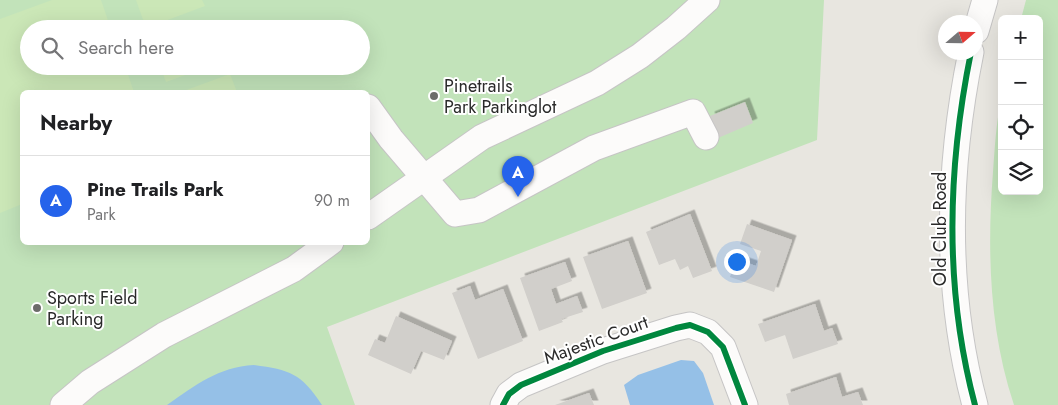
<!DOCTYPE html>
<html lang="en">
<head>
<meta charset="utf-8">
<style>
  body { margin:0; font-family:Jost,sans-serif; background:#f2f2f2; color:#202124 }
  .controls { position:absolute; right:15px; top:15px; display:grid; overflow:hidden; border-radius:8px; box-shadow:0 5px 20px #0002 }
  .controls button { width:45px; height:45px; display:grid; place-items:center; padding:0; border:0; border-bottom:1px solid #e0e0e0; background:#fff; color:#202124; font:25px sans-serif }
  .compass { position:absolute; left:938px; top:15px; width:45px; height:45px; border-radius:50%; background:#fff; box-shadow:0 5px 20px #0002; rotate:70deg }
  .you { position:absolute; left:736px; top:261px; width:18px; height:18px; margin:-12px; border:4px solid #fff; border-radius:50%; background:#1a73e8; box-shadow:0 0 0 8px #1a73e833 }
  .badge { display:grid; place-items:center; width:32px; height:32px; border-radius:50%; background:#2563eb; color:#fff; font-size:16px; font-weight:700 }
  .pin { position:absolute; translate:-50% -41px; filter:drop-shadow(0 1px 2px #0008) }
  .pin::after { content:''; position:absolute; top:26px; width:18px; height:15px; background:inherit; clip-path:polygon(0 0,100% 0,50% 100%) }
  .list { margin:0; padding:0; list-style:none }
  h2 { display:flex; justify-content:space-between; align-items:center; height:65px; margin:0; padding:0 20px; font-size:21px }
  h2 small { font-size:16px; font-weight:400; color:#757577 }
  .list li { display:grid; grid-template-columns:32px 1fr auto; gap:15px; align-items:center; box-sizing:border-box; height:90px; padding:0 20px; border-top:1px solid #e0e0e0 }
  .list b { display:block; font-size:19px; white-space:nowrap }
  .list p { margin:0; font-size:16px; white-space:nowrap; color:#757577 }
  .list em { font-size:16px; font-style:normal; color:#757577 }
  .icon { flex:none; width:28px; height:28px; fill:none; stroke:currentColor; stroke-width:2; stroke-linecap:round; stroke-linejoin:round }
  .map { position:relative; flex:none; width:1058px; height:405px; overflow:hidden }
  .search { position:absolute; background:#fff; box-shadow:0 5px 20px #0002; left:20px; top:20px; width:350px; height:55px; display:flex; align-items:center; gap:12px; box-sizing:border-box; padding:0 18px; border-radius:28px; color:#757577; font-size:19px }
  .panel { position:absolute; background:#fff; box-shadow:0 5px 20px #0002; left:20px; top:90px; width:350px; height:155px; border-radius:8px }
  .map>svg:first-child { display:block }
  .green { fill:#c2e3ba; fill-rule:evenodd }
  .pitch { fill:#cbe7b7 }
  .water { fill:#95c0e7 }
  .building { fill:#d1cfcb; filter:url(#shadow) }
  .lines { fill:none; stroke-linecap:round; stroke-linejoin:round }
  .minor-casing { stroke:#c6c5c5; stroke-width:27 }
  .minor { stroke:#fcfbfa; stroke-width:25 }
  .cycleway-casing { stroke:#fff; stroke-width:9 }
  .cycleway { stroke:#00873e; stroke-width:6 }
  .poi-dot { fill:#6c6c6a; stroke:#fff; stroke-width:2 }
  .labels { text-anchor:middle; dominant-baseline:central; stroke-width:4; stroke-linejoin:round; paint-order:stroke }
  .poi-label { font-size:18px; fill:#2a2a2a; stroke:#fff; text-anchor:start }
  .street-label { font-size:18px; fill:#2a2a2a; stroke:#fff }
</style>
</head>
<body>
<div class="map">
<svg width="1058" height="405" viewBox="0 0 1058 405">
  <defs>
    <filter id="shadow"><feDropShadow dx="4.5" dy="-4.5" stdDeviation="0" flood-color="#0004"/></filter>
  </defs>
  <rect width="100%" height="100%" fill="#e8e6e0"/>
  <g class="green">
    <path d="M 0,0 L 824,0 L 817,140 L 327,327 L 355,405 L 0,405 ZM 29,29 L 361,29 L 361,66 L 29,66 ZM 22,92 L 368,92 L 368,242 L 22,242 Z"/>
    <path d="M 1026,0 L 1058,0 L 1058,405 L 1014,405 C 989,330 987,250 993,172 C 995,146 996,121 1002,96 L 1002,191 L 1039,191 L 1039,19 L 1021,19 Z"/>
  </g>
  <g class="pitch">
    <polygon points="52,0 101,0 111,29 29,29 29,66 125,66 134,92 22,92 22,204 0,213 0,19"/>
    <polygon points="136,0 202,0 205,6 146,28"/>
    <polygon points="160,66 210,66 166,82"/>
    <polygon points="230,74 237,92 181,92"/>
  </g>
  <g class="water">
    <polygon points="681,360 694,361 703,373 714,405 630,405 624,385 638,375"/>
    <path d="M 254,365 C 290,370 301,373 322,405 L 167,405 C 196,385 218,367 254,365 Z"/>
  </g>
  <g class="building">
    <polygon points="745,102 753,123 718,138 710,116"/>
    <polygon points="690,214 712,271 693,278 688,266 680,270 675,259 659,265 646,232"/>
    <polygon points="747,224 792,240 774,292 730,277 736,259 756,266 761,251 740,244"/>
    <polygon points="628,241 647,293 602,309 583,257"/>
    <polygon points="565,262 572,281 551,289 556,304 577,296 583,312 561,319 563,322 539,331 520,278"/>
    <polygon points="470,286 475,300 503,289 523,341 478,359 452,293"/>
    <polygon points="815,304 824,331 832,328 838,344 793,359 785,335 765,342 758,324"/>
    <polygon points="396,316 452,341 444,360 421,351 411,374 368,355 375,339 385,343"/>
    <polygon points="836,377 842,397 858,392 863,405 789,405 786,394"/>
    <polygon points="589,393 594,405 555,405"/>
  </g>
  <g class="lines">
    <g class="minor-casing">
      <g id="minor">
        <polyline points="976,31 985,0"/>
        <path d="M 971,52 C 947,170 944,289 975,405"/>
        <polyline points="368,107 391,139 455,214 479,210 594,148 693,112 706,137"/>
        <polyline points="368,217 482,137 597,83 640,56 676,28 707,0"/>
        <polyline points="63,405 90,382 164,335 294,269 331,242"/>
        <polyline points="503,405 509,394 521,385 603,351 676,328 690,325 708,332 723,347 745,405"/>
      </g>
    </g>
    <use href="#minor" class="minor"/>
    <g class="cycleway-casing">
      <g id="cycleway">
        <path d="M 971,52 C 947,170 944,289 975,405"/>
        <polyline points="503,405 509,394 521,385 603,351 676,328 690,325 708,332 723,347 745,405"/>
      </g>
    </g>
    <use href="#cycleway" class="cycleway"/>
  </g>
  <g class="poi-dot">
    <circle cx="434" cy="96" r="5"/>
    <circle cx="37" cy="308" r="5"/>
  </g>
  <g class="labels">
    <g class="poi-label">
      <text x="444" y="86">Pinetrails<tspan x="444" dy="21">Park Parkinglot</tspan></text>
      <text x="47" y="298">Sports Field<tspan x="47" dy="21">Parking</tspan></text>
    </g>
    <g class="street-label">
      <text transform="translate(940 229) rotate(-90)">Old Club Road</text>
      <text transform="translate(596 340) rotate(-20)">Majestic Court</text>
    </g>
  </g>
</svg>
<div class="controls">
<button>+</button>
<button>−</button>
<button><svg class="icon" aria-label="locate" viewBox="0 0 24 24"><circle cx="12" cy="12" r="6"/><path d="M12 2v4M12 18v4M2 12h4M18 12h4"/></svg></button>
<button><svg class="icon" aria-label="layers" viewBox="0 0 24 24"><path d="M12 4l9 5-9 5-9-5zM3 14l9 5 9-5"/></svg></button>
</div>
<svg class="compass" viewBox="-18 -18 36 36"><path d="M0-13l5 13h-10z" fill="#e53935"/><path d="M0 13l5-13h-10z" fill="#757577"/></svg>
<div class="you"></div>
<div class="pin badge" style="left:518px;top:197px">A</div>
<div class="search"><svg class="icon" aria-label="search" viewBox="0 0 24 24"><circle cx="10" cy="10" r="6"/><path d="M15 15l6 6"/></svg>Search here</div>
<section class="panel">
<h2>Nearby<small></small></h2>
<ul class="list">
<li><span class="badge">A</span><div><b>Pine Trails Park</b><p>Park</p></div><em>90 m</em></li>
</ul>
</section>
</div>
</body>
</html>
